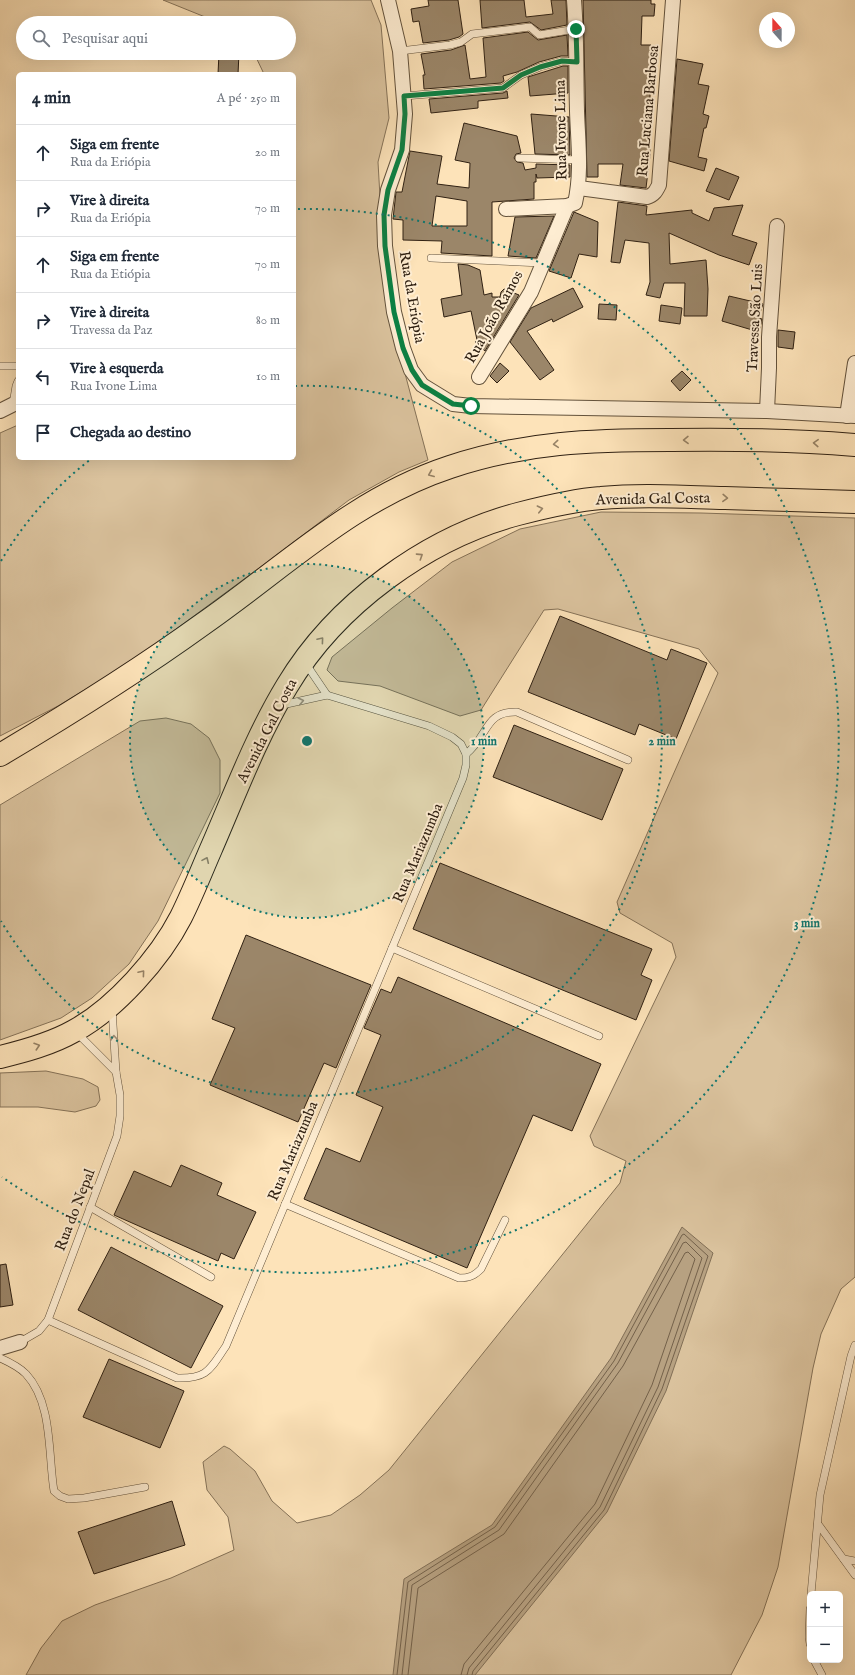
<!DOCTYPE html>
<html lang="pt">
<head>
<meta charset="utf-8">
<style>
  body { margin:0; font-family:"IM FELL English",serif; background:#f2f2f3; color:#1f2937 }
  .controls { position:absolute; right:12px; bottom:12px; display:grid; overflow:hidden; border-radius:6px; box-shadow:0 4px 16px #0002 }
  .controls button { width:36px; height:36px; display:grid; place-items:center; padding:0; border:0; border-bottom:1px solid #e0e1e3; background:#fff; color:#1f2937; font:20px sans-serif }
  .compass { position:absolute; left:759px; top:12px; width:36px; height:36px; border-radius:50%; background:#fff; box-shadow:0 4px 16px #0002; rotate:339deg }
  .stop { position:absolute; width:12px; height:12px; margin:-9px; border:3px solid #0b8043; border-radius:50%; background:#fff }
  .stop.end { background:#0b8043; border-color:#fff; box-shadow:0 1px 4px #0008 }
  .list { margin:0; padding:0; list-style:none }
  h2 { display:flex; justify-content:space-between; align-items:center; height:52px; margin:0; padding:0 16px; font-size:17px }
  h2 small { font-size:13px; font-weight:400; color:#747a83 }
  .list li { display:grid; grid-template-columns:26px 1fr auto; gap:12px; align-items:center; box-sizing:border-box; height:56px; padding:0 16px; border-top:1px solid #e0e1e3 }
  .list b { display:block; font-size:15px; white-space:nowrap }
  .list p { margin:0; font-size:13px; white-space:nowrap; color:#747a83 }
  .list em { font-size:13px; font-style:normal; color:#747a83 }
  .icon { flex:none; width:22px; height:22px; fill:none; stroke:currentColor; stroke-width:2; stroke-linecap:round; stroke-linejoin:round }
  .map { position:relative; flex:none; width:855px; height:1675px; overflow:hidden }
  .search { position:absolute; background:#fff; box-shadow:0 4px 16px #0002; left:16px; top:16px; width:280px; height:44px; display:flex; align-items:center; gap:10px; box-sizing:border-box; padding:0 14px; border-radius:22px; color:#747a83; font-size:15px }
  .panel { position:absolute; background:#fff; box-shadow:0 4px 16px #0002; left:16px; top:72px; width:280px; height:388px; border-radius:6px }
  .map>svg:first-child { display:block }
  .green { fill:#dac29d; stroke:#857258 }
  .water { fill:#b7a181; stroke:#816e55 }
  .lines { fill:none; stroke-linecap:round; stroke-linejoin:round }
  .shore { stroke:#74614a; stroke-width:1 }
  .building { fill:#9b8669; stroke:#302113; fill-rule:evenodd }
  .service-casing { stroke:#63523c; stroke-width:8 }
  .minor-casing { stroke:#63523c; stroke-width:16 }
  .primary-casing { stroke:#302113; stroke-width:24 }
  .service { stroke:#feedd2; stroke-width:7 }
  .minor { stroke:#feedd2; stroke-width:14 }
  .primary { stroke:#fde3b9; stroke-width:22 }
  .oneway { stroke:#968266 }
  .oneway2 { stroke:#a1917c }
  .route { stroke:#0b8043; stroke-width:5 }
  .ring { fill:none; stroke:#0f766e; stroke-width:2; stroke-dasharray:2 4 }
  .labels { text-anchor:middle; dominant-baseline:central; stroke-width:4; stroke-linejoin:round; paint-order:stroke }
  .street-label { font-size:15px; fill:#302113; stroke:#feedd2 }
  .centre { fill:#0f766e; stroke:#feedd2; stroke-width:2 }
  .ring-label { font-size:12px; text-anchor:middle; font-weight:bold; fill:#0f766e; stroke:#feedd2; stroke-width:4; stroke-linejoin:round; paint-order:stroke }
</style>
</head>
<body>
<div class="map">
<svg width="855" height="1675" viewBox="0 0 855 1675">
  <rect width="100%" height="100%" fill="#fde3b9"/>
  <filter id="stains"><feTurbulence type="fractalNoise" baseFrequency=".005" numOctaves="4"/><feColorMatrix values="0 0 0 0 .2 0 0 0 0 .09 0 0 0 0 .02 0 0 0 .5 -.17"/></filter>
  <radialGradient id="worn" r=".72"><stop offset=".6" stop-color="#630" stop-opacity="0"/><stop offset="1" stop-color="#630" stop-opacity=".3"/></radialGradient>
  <g class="green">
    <polygon points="163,0 371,0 381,25 389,118 378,162 386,302 428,460 399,472 349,500 270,560 134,660 58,706 0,736 0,433 18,425 18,458 294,458 294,74 264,74 254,53 289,53 289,23 220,23"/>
    <polygon points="601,512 701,513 855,518 855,1277 841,1289 821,1334 813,1368 778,1567 762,1615 731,1675 26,1675 41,1648 62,1621 95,1605 171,1578 234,1550 228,1517 207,1490 203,1462 224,1446 230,1449 255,1471 272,1501 297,1523 331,1515 360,1495 389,1470 620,1183 626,1161 594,1146 590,1136 676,957 672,943 620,913 617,902 718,673 699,649 558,609 544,610 481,710 460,716 380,686 338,681 327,670 332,657 392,608 452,562 520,529"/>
    <polygon points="166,718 191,724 209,738 220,760 220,793 158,921 129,964 92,998 61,1018 0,1040 0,805 140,721"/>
    <polygon points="46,1071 83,1079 98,1087 100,1100 96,1106 75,1112 38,1107 0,1107 0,1073"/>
  </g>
  <polygon class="water" points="682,1227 713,1253 666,1391 607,1512 475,1675 393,1675 404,1579 492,1525 611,1358"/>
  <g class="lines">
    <g class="shore">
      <polyline points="397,1675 408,1582 495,1527 614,1361 682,1235 684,1234 708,1256 662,1389 604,1510 473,1671 472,1675"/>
      <polyline points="402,1675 412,1585 499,1530 618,1363 683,1243 686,1242 702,1258 658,1387 600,1507 469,1668 467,1675"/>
      <polyline points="408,1675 418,1588 504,1534 623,1366 685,1253 688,1252 695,1259 652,1385 595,1504 464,1664 461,1675"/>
    </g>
  </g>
  <g class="building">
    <polygon points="428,0 458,0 463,34 459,37 449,40 423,43 419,21 413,22 411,9 429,6"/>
    <polygon points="480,0 524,0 526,17 553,14 551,0 566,0 567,25 541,30 530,22 482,28"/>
    <polygon points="583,0 651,0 651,4 655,4 654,16 642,16 641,45 651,45 650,72 650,155 646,188 620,185 623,164 598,164 598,177 587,177"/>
    <polygon points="528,32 538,40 567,35 568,56 561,56 539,62 517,72 503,76 504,81 501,83 424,89 423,75 425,75 421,54 451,50 465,45 470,79 486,77 483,38"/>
    <polygon points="219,53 239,53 238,74 218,74"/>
    <polygon points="677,59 703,64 698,84 709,86 703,114 709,116 706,128 704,128 698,157 707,159 704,171 669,161"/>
    <polygon points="563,66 568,66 568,93 530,96 528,77"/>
    <polygon points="507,91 508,98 478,101 478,108 431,113 429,99 503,93"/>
    <polygon points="531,114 569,117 570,155 535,154"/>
    <path d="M 464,123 L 517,136 L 521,153 L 516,154 L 514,158 L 517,162 L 523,163 L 525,170 L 536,168 L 536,164 L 570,165 L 570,177 L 537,178 L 536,174 L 536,182 L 534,182 L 534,199 L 492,202 L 492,256 L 441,253 L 442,241 L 403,240 L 403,220 L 393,219 L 396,192 L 402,192 L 410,151 L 442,156 L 437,184 L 469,188 L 470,163 L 455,160 ZM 436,196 L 467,201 L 467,226 L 432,226 Z"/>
    <polygon points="716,168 739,177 729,200 706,191"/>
    <polygon points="618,202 647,206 646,215 692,210 692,213 709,221 714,208 743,205 732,235 757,243 749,265 719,255 669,233 670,264 706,260 708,289 707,316 684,316 685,283 664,283 660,298 646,295 650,282 649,243 625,240 620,263 611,262"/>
    <polygon points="574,212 598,222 597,257 579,254 571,278 549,271"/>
    <polygon points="554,216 536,258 508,256 515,217"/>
    <polygon points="458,264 468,265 480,270 484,295 492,293 492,297 500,297 501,292 504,289 519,295 485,351 475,342 477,340 471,311 444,317 441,299 462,295"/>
    <polygon points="573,288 583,307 553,322 552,319 527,331 554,370 540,380 510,342 531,308"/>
    <polygon points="729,296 763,304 758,318 762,319 759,332 722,321"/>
    <polygon points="599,304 617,305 616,320 598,319"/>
    <polygon points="661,305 682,308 680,324 659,321"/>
    <polygon points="778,330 795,332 793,349 778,347"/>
    <polygon points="500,363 509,371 497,383 490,376"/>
    <polygon points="682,371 691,380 680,391 671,381"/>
    <polygon points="560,616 667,660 671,649 707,663 676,739 639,724 635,735 528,692"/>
    <polygon points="514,725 623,769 602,820 493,777"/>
    <polygon points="440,863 652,949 641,975 652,980 636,1020 413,929"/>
    <polygon points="246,935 371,985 336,1068 324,1063 298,1122 210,1085 235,1028 212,1019"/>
    <polygon points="398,977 601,1064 572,1131 533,1115 467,1268 304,1199 326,1148 360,1162 383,1107 356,1095 381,1035 364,1028 381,989 391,993"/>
    <polygon points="181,1165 222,1183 217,1195 256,1212 234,1259 221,1253 218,1261 114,1215 134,1171 171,1187"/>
    <polygon points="111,1247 223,1306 191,1368 78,1310"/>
    <polygon points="6,1264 13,1305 0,1307 0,1265"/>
    <polygon points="109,1359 184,1391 160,1448 83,1417"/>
    <polygon points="172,1501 185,1545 94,1574 78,1532"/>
  </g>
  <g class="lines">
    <g class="service-casing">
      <g id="service">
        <polyline points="400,51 450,45 461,42 472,34 530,27 539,35 576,29"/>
        <polyline points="404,96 503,88 521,75 540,67 562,61 577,62"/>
        <polyline points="519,158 580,160"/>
        <polyline points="431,258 542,263"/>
        <polyline points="0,366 18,366"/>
        <polyline points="13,404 16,386 18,381"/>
        <polyline points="306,664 327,695"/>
        <path d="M 466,754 C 489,736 484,711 517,712 L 628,760"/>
        <polyline points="392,948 599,1036"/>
        <polyline points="77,1033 116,1072"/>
        <path d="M 285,1204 L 459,1278 C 469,1278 474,1276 481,1269 L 505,1220"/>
        <polyline points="90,1207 211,1277"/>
        <path d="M 48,1320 L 177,1378 C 208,1379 210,1369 226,1346 L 463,778 L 466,765 L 466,754 L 461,744 L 452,737 L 429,726 L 327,695 L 282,705"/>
        <polyline points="20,1342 39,1331 48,1320 117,1136 120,1116 120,1095 116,1072 112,1009"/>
        <path d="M 0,1358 C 9,1362 19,1367 26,1374 C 53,1403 48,1455 54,1491 L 60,1496 L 68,1499 L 84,1498 L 145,1487"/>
        <polyline points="818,1524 855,1575"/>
        <polyline points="844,1559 855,1561"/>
        <polyline points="811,1594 820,1495 851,1356 855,1345"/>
        <polyline points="810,1609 809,1637 810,1644"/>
        <polyline points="814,1660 822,1675"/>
      </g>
    </g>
    <g class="minor-casing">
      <g id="minor">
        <polyline points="388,0 400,51 405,114 402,150 388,190 384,215 385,246 394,312 403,348 411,370 422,385 453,404 471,406 767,411 855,416"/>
        <path d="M 579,188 L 647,197 C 654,195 656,191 659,185 L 673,0"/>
        <path d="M 506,209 L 567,206 L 575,203 C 582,173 578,142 577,111 C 576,74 577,37 574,0"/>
        <polyline points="479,377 531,292 567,206"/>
        <polyline points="0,411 18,402"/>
        <polyline points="767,411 769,368 769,337 777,226"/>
        <polyline points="847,416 855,363"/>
        <polyline points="0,1348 20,1342"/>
      </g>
    </g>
    <g class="primary-casing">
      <g id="primary">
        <path d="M 0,755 C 69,714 138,671 203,624 C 285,567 353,499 450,467 C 525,442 592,440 670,440 C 732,439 793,440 855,445"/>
        <path d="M 0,1057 C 25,1051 51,1044 74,1031 C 115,1009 160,958 181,917 C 192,895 201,872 211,849 C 235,794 256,737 287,686 C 336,604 427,538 518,514 C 545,507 573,500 601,498 C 642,494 684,497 725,498 C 768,499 812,501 855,502"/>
      </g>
    </g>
    <use href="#service" class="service"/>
    <use href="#minor" class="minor"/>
    <use href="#primary" class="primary"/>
  </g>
  <defs><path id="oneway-chevron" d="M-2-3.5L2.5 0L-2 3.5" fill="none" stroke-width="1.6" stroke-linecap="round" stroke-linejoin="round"/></defs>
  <g class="oneway">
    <use href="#oneway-chevron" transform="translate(686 440) rotate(179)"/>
    <use href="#oneway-chevron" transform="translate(816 443) rotate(-177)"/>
    <use href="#oneway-chevron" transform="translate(556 444) rotate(175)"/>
    <use href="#oneway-chevron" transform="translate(431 474) rotate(158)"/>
    <use href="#oneway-chevron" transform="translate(725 498) rotate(2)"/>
    <use href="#oneway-chevron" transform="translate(540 509) rotate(-13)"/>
    <use href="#oneway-chevron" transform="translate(420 556) rotate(-33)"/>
    <use href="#oneway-chevron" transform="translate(321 640) rotate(-50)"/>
    <use href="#oneway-chevron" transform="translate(206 860) rotate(-66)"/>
    <use href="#oneway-chevron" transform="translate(142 973) rotate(-50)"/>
    <use href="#oneway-chevron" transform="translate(37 1046) rotate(-18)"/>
  </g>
  <g class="oneway2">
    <use href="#oneway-chevron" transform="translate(301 701) rotate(-13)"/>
    <use href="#oneway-chevron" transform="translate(114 1038) rotate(-94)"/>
  </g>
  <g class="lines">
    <polyline class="route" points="471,406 453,404 422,385 412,370 403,348 394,312 385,246 384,215 388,190 402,150 405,114 404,96 503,88 521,75 540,67 562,61 577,62 576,29"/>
  </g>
  <circle cx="307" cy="741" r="177" fill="#0f766e" fill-opacity=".12"/>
  <g class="ring">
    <circle cx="307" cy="741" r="177"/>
    <path d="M1 561A355 355 0 0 1 91 459M295 386A355 355 0 1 1 1 921"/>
    <path d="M298 209A532 532 0 1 1 2 1177"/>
  </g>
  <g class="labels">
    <g class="street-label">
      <text transform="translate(648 111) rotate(-85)">Rua Luciana Barbosa</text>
      <text transform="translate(561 130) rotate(-91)">Rua Ivone Lima</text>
      <text transform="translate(412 297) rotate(80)">Rua da Eriópia</text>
      <text transform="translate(494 317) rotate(-61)">Rua João Ramos</text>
      <text transform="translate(755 318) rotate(-87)">Travessa São Luis</text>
      <text transform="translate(653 499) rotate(-1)">Avenida Gal Costa</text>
      <text transform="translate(267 731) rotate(-63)">Avenida Gal Costa</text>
      <text transform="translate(418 853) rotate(-67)">Rua Mariazumba</text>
      <text transform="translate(293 1151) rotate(-67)">Rua Mariazumba</text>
      <text transform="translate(75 1210) rotate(-69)">Rua do Nepal</text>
    </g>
  </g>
  <circle cx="307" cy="741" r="6" class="centre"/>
  <g class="ring-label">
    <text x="484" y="745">1 min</text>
    <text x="662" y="745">2 min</text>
    <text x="807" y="927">3 min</text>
  </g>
  <rect width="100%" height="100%" filter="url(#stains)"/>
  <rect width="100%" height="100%" fill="url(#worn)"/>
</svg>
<div class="controls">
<button>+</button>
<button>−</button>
</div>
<svg class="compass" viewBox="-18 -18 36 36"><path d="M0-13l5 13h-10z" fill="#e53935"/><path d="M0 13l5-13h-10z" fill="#747a83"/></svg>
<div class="stop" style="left:471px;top:406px"></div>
<div class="stop end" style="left:576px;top:29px"></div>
<div class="search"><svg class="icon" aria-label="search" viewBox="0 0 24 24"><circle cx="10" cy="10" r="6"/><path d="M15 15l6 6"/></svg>Pesquisar aqui</div>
<section class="panel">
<h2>4 min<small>A pé · 250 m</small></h2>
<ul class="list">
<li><svg class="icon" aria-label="ahead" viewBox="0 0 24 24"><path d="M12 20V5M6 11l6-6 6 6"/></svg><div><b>Siga em frente</b><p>Rua da Eriópia</p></div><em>20 m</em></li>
<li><svg class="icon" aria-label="right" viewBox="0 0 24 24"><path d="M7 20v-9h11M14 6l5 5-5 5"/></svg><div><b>Vire à direita</b><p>Rua da Eriópia</p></div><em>70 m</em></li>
<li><svg class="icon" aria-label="ahead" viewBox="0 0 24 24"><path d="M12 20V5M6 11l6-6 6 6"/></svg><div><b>Siga em frente</b><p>Rua da Etiópia</p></div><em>70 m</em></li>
<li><svg class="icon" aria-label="right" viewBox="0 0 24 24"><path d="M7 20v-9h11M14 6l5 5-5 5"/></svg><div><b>Vire à direita</b><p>Travessa da Paz</p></div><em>80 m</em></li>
<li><svg class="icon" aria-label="left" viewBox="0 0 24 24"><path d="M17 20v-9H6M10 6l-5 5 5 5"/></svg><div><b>Vire à esquerda</b><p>Rua Ivone Lima</p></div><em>10 m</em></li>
<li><svg class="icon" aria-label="arrive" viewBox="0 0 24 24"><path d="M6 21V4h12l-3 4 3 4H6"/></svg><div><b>Chegada ao destino</b></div></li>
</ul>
</section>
</div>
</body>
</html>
